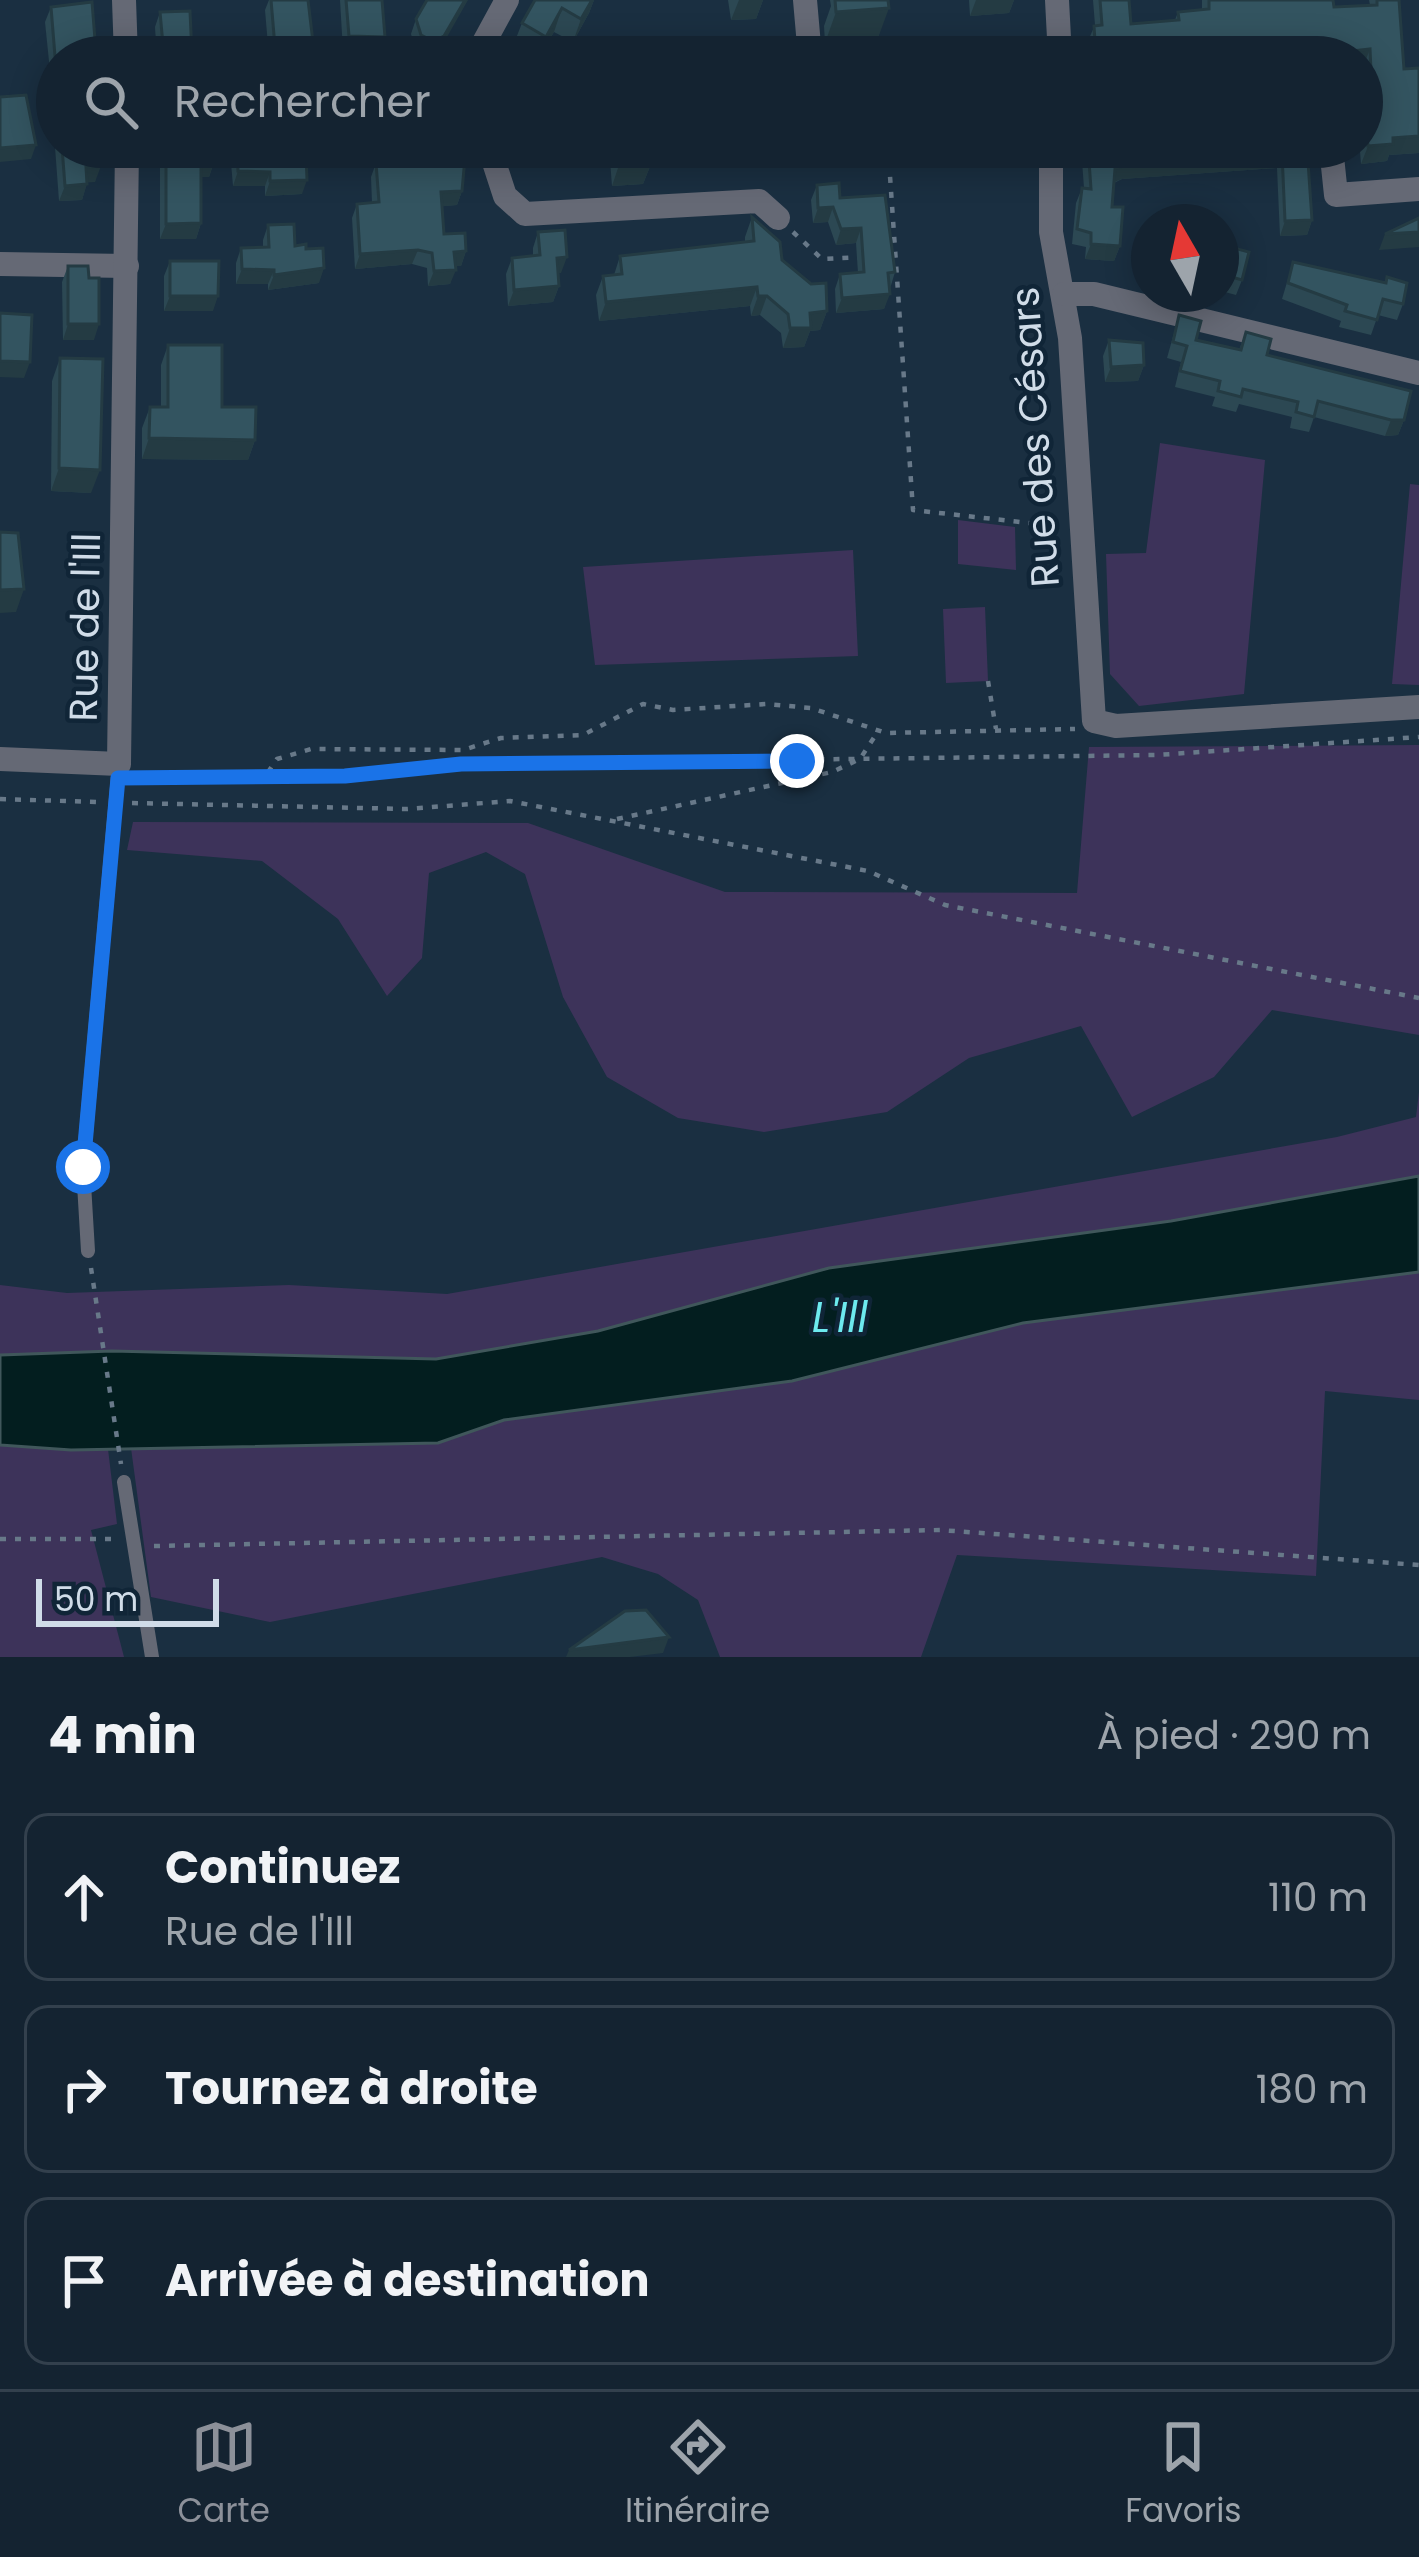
<!DOCTYPE html>
<html lang="fr">
<head>
<meta charset="utf-8">
<style>
  body { margin:0; font-family:Poppins,sans-serif; background:#212f3d; color:#f1f3f6 }
  .compass { position:absolute; left:1131px; top:204px; width:108px; height:108px; border-radius:50%; background:#142331; box-shadow:0 6px 30px #0003; rotate:351deg }
  .scale { position:absolute; left:36px; bottom:30px; width:183px; box-sizing:border-box; padding-left:12px; border:6px solid #d0dce8; border-top:0; font-size:33px; line-height:42px; white-space:nowrap; color:#d0dce8; -webkit-text-stroke:9px #102537; paint-order:stroke }
  .stop { position:absolute; width:36px; height:36px; margin:-27px; border:9px solid #1a73e8; border-radius:50%; background:#fff }
  .stop.end { background:#1a73e8; border-color:#fff; box-shadow:0 3px 12px #0008 }
  .list { margin:0; padding:0; list-style:none }
  h2 { display:flex; justify-content:space-between; align-items:center; height:156px; margin:0; padding:0 48px; font-size:51px }
  h2 small { font-size:39px; font-weight:400; color:#9da4ab }
  .list li { display:grid; grid-template-columns:78px 1fr auto; gap:36px; align-items:center; box-sizing:border-box; height:168px; margin:0 24px 24px; padding:0 24px; border:3px solid #33404d; border-radius:24px }
  .list b { display:block; font-size:45px; white-space:nowrap }
  .list p { margin:0; font-size:39px; white-space:nowrap; color:#9da4ab }
  .list em { font-size:39px; font-style:normal; color:#9da4ab }
  .icon { flex:none; width:66px; height:66px; fill:none; stroke:currentColor; stroke-width:2; stroke-linecap:round; stroke-linejoin:round }
  .map { position:relative; flex:none; width:1419px; height:1657px; overflow:hidden }
  .search { position:absolute; background:#142331; box-shadow:0 6px 30px #0003; left:36px; right:36px; top:36px; height:132px; display:flex; align-items:center; gap:30px; box-sizing:border-box; padding:0 42px; border-radius:66px; color:#9da4ab; font-size:45px }
  .sheet { height:732px; background:#142331 }
  nav { display:flex; justify-content:space-around; align-items:center; box-sizing:border-box; height:168px; border-top:3px solid #33404d; background:#142331; font-size:33px; color:#9da4ab }
  nav a { display:grid; justify-items:center; gap:6px }
  nav .on { color:#8c9099 }
  .map>svg:first-child { display:block }
  .green { fill:#3d335a }
  .water { fill:#031e1f; stroke:#40575b; stroke-width:3 }
  .lines { fill:none; stroke-linecap:round; stroke-linejoin:round }
  .path { stroke:#687989; stroke-width:4.5; stroke-dasharray:6 9; stroke-linecap:butt }
  .service { stroke:#656975; stroke-width:14 }
  .minor { stroke:#656975; stroke-width:24 }
  .tertiary { stroke:#656975; stroke-width:24 }
  .wall { fill:#2c4853 }
  .shaded-wall { fill:#243b43 }
  .building { fill:#335460; stroke:#243b43; stroke-width:3 }
  .route { stroke:#1a73e8; stroke-width:15 }
  .labels { text-anchor:middle; dominant-baseline:central; stroke-width:9; stroke-linejoin:round; paint-order:stroke }
  .street-label { font-size:39px; fill:#d0dce8; stroke:#102537 }
  .water-label { font-size:42px; font-style:italic; fill:#6deaef; stroke:#102537 }
</style>
</head>
<body>
<div class="map">
<svg width="1419" height="1657" viewBox="0 0 1419 1657">
  <rect width="100%" height="100%" fill="#1a2f41"/>
  <g class="green">
    <polygon points="1160,443 1265,460 1244,694 1139,706 1110,674 1106,554 1146,553"/>
    <polygon points="1410,484 1419,485 1419,685 1392,684"/>
    <polygon points="958,520 1015,527 1016,570 958,564"/>
    <polygon points="853,550 858,656 595,665 583,567"/>
    <polygon points="985,607 988,681 946,683 943,609"/>
    <polygon points="1419,745 1419,1035 1272,1010 1214,1077 1132,1117 1081,1026 969,1058 887,1112 764,1132 678,1118 607,1077 563,997 525,874 486,852 429,873 422,958 387,996 338,919 262,861 127,850 133,822 528,823 725,892 1077,893 1089,747"/>
    <polygon points="1419,1092 1419,1176 1171,1221 829,1268 598,1331 436,1359 112,1351 0,1355 0,1285 67,1293 289,1285 447,1294 1337,1137 1416,1117"/>
    <polygon points="1419,1272 1419,1400 1325,1391 1316,1576 957,1555 921,1657 720,1657 698,1600 658,1574 602,1557 270,1622 151,1597 131,1448 438,1443 504,1420 792,1381 1023,1323"/>
    <polygon points="0,1445 108,1449 117,1524 91,1530 124,1657 0,1657"/>
  </g>
  <polygon class="water" points="1419,1176 1419,1272 1023,1323 792,1381 504,1420 438,1443 71,1450 0,1445 0,1355 112,1351 436,1359 598,1331 829,1268 1171,1221"/>
  <g class="lines">
    <g class="path">
      <polyline points="835,55 1033,40"/>
      <polyline points="888,147 913,510 1056,526"/>
      <polyline points="793,232 822,259 861,257"/>
      <polyline points="988,681 996,729"/>
      <polyline points="136,778 264,778 277,759 311,749 463,750 501,738 583,735 643,704 673,710 766,704 811,708 886,733 1075,729"/>
      <polyline points="264,778 461,764 1157,755 1419,737"/>
      <polyline points="0,799 96,802"/>
      <polyline points="132,803 407,809 510,801 868,871 945,905 1419,998"/>
      <polyline points="617,819 832,772 860,759 877,733"/>
      <polyline points="91,1268 121,1464"/>
      <polyline points="0,1539 114,1539"/>
      <polyline points="154,1546 940,1530 1419,1565"/>
    </g>
    <g class="service">
      <polyline points="88,1251 83,1167 119,764"/>
      <polyline points="124,1482 152,1657"/>
    </g>
    <g class="minor">
      <polyline points="805,0 810,57"/>
      <polyline points="1057,0 1060,57"/>
      <polyline points="476,57 507,0"/>
      <polyline points="489,147 505,196 525,214 759,201 778,218"/>
      <polyline points="1051,147 1051,232 1070,338 1094,721 1116,726 1419,707"/>
      <polyline points="1331,147 1336,195 1419,189"/>
      <polyline points="0,264 127,266"/>
      <polyline points="1064,294 1094,294 1419,373"/>
    </g>
    <g class="tertiary">
      <polyline points="124,0 126,57"/>
      <polyline points="0,759 119,764 127,147"/>
    </g>
  </g>
  <g class="wall">
    <polygon points="269,0 308,0 308,57 269,57 265,10"/>
    <polygon points="340,0 382,0 380,53 343,51"/>
    <polygon points="427,0 439,51 428,56 416,50 411,34 416,19"/>
    <polygon points="535,0 594,0 589,13 573,42 554,32 539,57 533,57 513,46 522,23"/>
    <polygon points="728,0 763,0 756,19 731,20"/>
    <polygon points="830,0 888,0 878,38 825,43 824,26 831,6"/>
    <polygon points="969,0 1014,0 1009,13 970,16"/>
    <polygon points="1093,0 1129,0 1131,24 1175,20 1178,12 1202,10 1202,0 1333,0 1334,7 1370,5 1369,0 1399,0 1404,69 1419,68 1419,153 1389,155 1387,161 1361,164 1360,151 1353,151 1352,147 1362,147 1362,95 1365,95 1362,57 1088,57 1087,43 1095,25"/>
    <polygon points="51,7 94,57 50,71 45,22"/>
    <polygon points="160,12 192,54 191,57 157,57 155,27"/>
    <polygon points="57,142 57,147 99,147 95,182 87,182 82,200 59,201 55,147"/>
    <polygon points="160,147 214,147 214,162 209,177 201,177 201,223 196,239 160,239"/>
    <polygon points="262,147 295,147 302,194 265,196 265,186 233,186 231,163 237,148 262,149"/>
    <polygon points="411,147 458,147 462,191 457,205 442,206 444,234 466,251 461,266 455,266 450,284 428,286 427,268 412,264 355,269 352,218 357,204 372,203 371,177 376,163 412,160"/>
    <polygon points="521,147 563,147 559,158 525,167"/>
    <polygon points="609,147 737,147 735,154 650,159 651,164 643,184 612,186"/>
    <polygon points="1087,147 1307,147 1312,220 1307,235 1280,236 1277,168 1122,179 1114,183 1112,207 1120,246 1114,261 1085,259 1086,247 1072,244 1076,203 1082,188 1084,188 1082,161"/>
    <polygon points="817,185 840,198 895,272 884,309 836,313 835,289 840,274 858,273 856,243 836,245 828,222 813,223 811,200"/>
    <polygon points="752,217 782,260 827,311 820,330 810,331 804,347 783,348 781,333 760,315 751,316 750,306 599,321 596,295 603,276 614,275 620,256 745,242 745,237"/>
    <polygon points="268,225 295,246 306,249 319,283 268,290 268,284 236,284 236,263 241,248 263,247 263,240"/>
    <polygon points="538,232 561,273 558,273 559,286 553,302 508,306 506,274 512,258 533,256 533,248"/>
    <polygon points="1221,237 1230,247 1242,280 1236,295 1221,291"/>
    <polygon points="170,261 213,311 164,311 164,276"/>
    <polygon points="1293,262 1403,304 1397,320 1378,315 1371,335 1339,327 1341,321 1282,299"/>
    <polygon points="68,266 94,340 63,340 62,282"/>
    <polygon points="1179,315 1196,340 1239,350 1246,332 1267,355 1404,420 1398,435 1385,436 1314,417 1309,432 1290,428 1292,417 1239,404 1236,412 1212,406 1215,397 1175,387 1181,362 1167,358"/>
    <polygon points="1109,340 1144,365 1138,381 1105,382 1103,356"/>
    <polygon points="168,345 222,407 255,440 248,460 142,459 142,428 150,407 161,407 161,365"/>
    <polygon points="60,358 91,493 51,491 52,381"/>
  </g>
  <g class="shaded-wall">
    <polygon points="465,0 468,0 439,51 428,56 433,41"/>
    <polygon points="592,0 594,0 589,13 573,42 581,19"/>
    <polygon points="739,0 763,0 756,19 731,20"/>
    <polygon points="976,0 1014,0 1009,13 970,16"/>
    <polygon points="562,8 554,32 539,57 546,37"/>
    <polygon points="889,8 878,38 825,43 836,12"/>
    <polygon points="349,36 385,37 380,53 343,51"/>
    <polygon points="313,42 308,57 272,57 275,47"/>
    <polygon points="1370,49 1363,67 1362,57 1326,57 1327,54"/>
    <polygon points="96,52 94,57 57,57 57,71 50,71 55,56"/>
    <polygon points="1419,136 1419,153 1389,155 1387,161 1361,164 1368,146 1393,138"/>
    <polygon points="36,145 31,159 0,162 0,148"/>
    <polygon points="548,147 563,147 559,158 525,167 531,152"/>
    <polygon points="646,147 737,147 735,154 642,160"/>
    <polygon points="812,147 867,147 810,152"/>
    <polygon points="1282,153 1277,168 1122,179 1109,184 1115,169 1127,164"/>
    <polygon points="201,161 214,162 209,177 195,177"/>
    <polygon points="651,164 643,184 612,186 619,165"/>
    <polygon points="101,166 95,182 80,183 86,167"/>
    <polygon points="238,171 270,172 265,186 233,186"/>
    <polygon points="307,180 302,194 265,196 270,181"/>
    <polygon points="87,184 82,200 59,201 65,186"/>
    <polygon points="462,191 457,205 435,207 441,192"/>
    <polygon points="833,207 828,222 813,223 818,208"/>
    <polygon points="1312,220 1307,235 1280,236 1285,221"/>
    <polygon points="201,223 196,239 160,239 166,224"/>
    <polygon points="861,228 856,243 836,245 841,229"/>
    <polygon points="1419,232 1419,247 1379,250 1385,234"/>
    <polygon points="1091,244 1120,246 1114,261 1085,259"/>
    <polygon points="418,250 412,264 355,269 360,254"/>
    <polygon points="466,251 461,266 449,266 454,252"/>
    <polygon points="567,257 561,273 551,273 557,258"/>
    <polygon points="324,268 319,283 268,290 274,275"/>
    <polygon points="242,269 274,270 268,284 236,284"/>
    <polygon points="456,270 450,284 428,286 434,271"/>
    <polygon points="559,286 553,302 508,306 514,290"/>
    <polygon points="757,287 750,306 599,321 606,302"/>
    <polygon points="890,294 884,309 836,313 842,298"/>
    <polygon points="170,296 218,296 213,311 164,311"/>
    <polygon points="758,296 767,296 760,315 751,316"/>
    <polygon points="827,311 820,330 810,331 804,347 783,348 790,328 810,313"/>
    <polygon points="68,324 99,324 94,340 63,340"/>
    <polygon points="0,361 30,362 24,378 0,377"/>
    <polygon points="1144,365 1138,381 1105,382 1111,367"/>
    <polygon points="1391,420 1404,420 1398,435 1385,436"/>
    <polygon points="149,438 255,440 248,460 142,459"/>
    <polygon points="59,468 100,470 91,493 51,491"/>
    <polygon points="24,589 16,612 0,613 0,590"/>
    <polygon points="669,1637 663,1653 630,1657 566,1657 569,1650"/>
  </g>
  <g class="building">
    <polygon points="271,0 308,0 313,42 275,47"/>
    <polygon points="346,0 382,0 385,37 349,36"/>
    <polygon points="427,0 465,0 444,36 433,41 421,35 416,19"/>
    <polygon points="535,0 592,0 581,19 562,8 546,37 522,23"/>
    <polygon points="835,0 888,0 889,8 836,12"/>
    <polygon points="1100,0 1129,0 1131,24 1179,20 1178,12 1209,9 1209,0 1333,0 1334,7 1377,5 1377,0 1399,0 1404,69 1419,68 1419,136 1393,138 1393,144 1368,146 1367,133 1362,134 1362,95 1372,94 1370,49 1327,54 1328,57 1229,57 1229,53 1204,57 1096,57 1094,26 1102,25"/>
    <polygon points="92,2 96,52 55,56 51,7"/>
    <polygon points="190,11 192,54 164,56 160,12"/>
    <polygon points="26,95 36,145 0,148 0,97"/>
    <polygon points="62,147 99,147 101,166 86,167 87,184 65,186"/>
    <polygon points="166,147 214,147 214,162 201,161 201,223 166,224"/>
    <polygon points="268,147 295,147 295,154 306,153 307,180 270,181 270,172 238,171 237,148 268,149"/>
    <polygon points="417,147 458,147 460,158 465,158 462,191 441,192 444,234 465,233 466,251 454,252 456,270 434,271 432,253 418,250 360,254 357,204 379,202 376,163 418,159"/>
    <polygon points="618,147 650,147 651,164 619,165"/>
    <polygon points="1088,147 1307,147 1312,220 1285,221 1282,153 1127,164 1115,169 1112,207 1123,207 1120,246 1091,244 1091,233 1077,229 1082,188 1091,189"/>
    <polygon points="839,183 840,198 885,195 895,272 888,273 890,294 842,298 840,274 864,272 861,228 841,229 833,207 818,208 817,185"/>
    <polygon points="752,217 780,242 782,260 811,284 826,283 827,311 810,313 811,328 790,328 788,314 767,296 758,296 757,287 606,302 603,276 622,274 620,256 754,241"/>
    <polygon points="1419,218 1419,232 1385,234"/>
    <polygon points="294,224 295,246 306,244 306,249 323,248 324,268 274,275 274,270 242,269 241,248 269,247 268,225"/>
    <polygon points="565,230 567,257 557,258 559,286 514,290 512,258 540,255 538,232"/>
    <polygon points="1221,237 1231,239 1230,247 1249,252 1242,280 1221,274"/>
    <polygon points="170,261 219,261 218,296 170,296"/>
    <polygon points="1293,262 1386,283 1387,277 1407,283 1403,304 1383,299 1377,320 1345,311 1347,305 1288,283"/>
    <polygon points="68,266 88,266 89,278 99,278 99,324 68,324"/>
    <polygon points="0,313 32,315 30,362 0,361"/>
    <polygon points="1179,315 1201,321 1196,340 1241,350 1246,332 1271,339 1267,355 1411,391 1404,420 1391,420 1318,401 1314,417 1296,412 1298,402 1243,389 1241,397 1218,391 1220,381 1180,371 1187,346 1173,342"/>
    <polygon points="1109,340 1143,343 1144,365 1111,367"/>
    <polygon points="168,345 222,345 222,407 256,407 255,440 149,438 150,407 168,407"/>
    <polygon points="60,358 103,359 100,470 59,468"/>
    <polygon points="0,532 18,533 24,589 0,590"/>
    <polygon points="646,1610 669,1637 569,1650 625,1611"/>
  </g>
  <g class="lines">
    <polyline class="route" points="83,1167 118,778 345,776 461,764 797,761"/>
  </g>
  <g class="labels">
    <g class="street-label">
      <text transform="translate(1035 437) rotate(-94)">Rue des Césars</text>
      <text transform="translate(85 627) rotate(-89)">Rue de l'Ill</text>
    </g>
    <g class="water-label">
      <text x="840" y="1317">L'Ill</text>
    </g>
  </g>
</svg>
<svg class="compass" viewBox="-18 -18 36 36"><path d="M0-13l5 13h-10z" fill="#e53935"/><path d="M0 13l5-13h-10z" fill="#9da4ab"/></svg>
<div class="scale">50 m</div>
<div class="stop" style="left:83px;top:1167px"></div>
<div class="stop end" style="left:797px;top:761px"></div>
<div class="search"><svg class="icon" aria-label="search" viewBox="0 0 24 24"><circle cx="10" cy="10" r="6"/><path d="M15 15l6 6"/></svg>Rechercher</div>
</div>
<section class="sheet">
<h2>4 min<small>À pied · 290 m</small></h2>
<ul class="list">
<li><svg class="icon" aria-label="ahead" viewBox="0 0 24 24"><path d="M12 20V5M6 11l6-6 6 6"/></svg><div><b>Continuez</b><p>Rue de l'Ill</p></div><em>110 m</em></li>
<li><svg class="icon" aria-label="right" viewBox="0 0 24 24"><path d="M7 20v-9h11M14 6l5 5-5 5"/></svg><div><b>Tournez à droite</b></div><em>180 m</em></li>
<li><svg class="icon" aria-label="arrive" viewBox="0 0 24 24"><path d="M6 21V4h12l-3 4 3 4H6"/></svg><div><b>Arrivée à destination</b></div></li>
</ul>
</section>
<nav>
<a class="on"><svg class="icon" aria-label="map" viewBox="0 0 24 24"><path d="M3 6l6-2 6 2 6-2v14l-6 2-6-2-6 2zM9 4v14M15 6v14"/></svg>Carte</a>
<a><svg class="icon" aria-label="directions" viewBox="0 0 24 24"><path d="M12 3l9 9-9 9-9-9zM9 14v-3h6M13 9l2 2-2 2"/></svg>Itinéraire</a>
<a><svg class="icon" aria-label="saved" viewBox="0 0 24 24"><path d="M7 4h10v16l-5-4-5 4z"/></svg>Favoris</a>
</nav>
</body>
</html>
